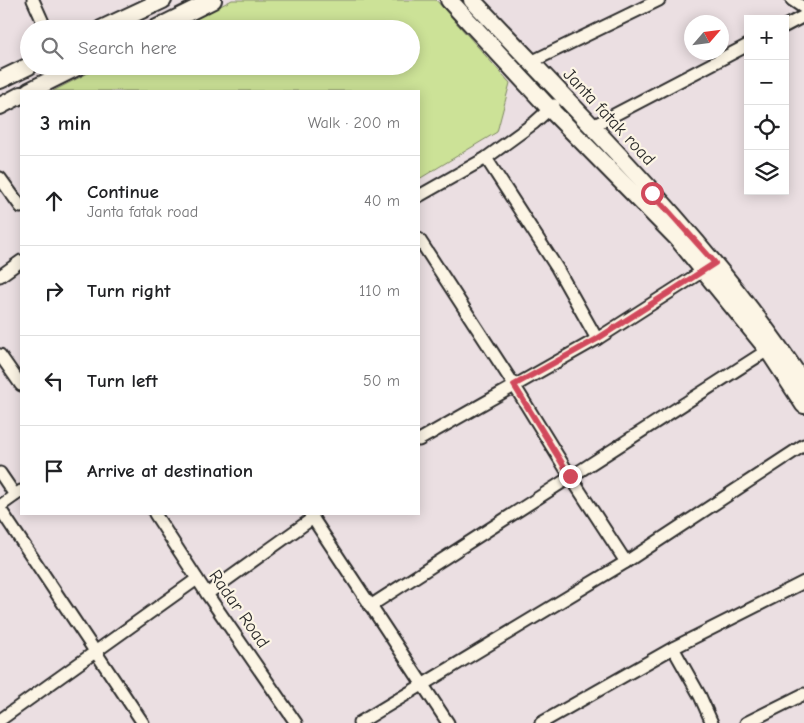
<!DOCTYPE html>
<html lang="en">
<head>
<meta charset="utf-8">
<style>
  body { margin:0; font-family:"Comic Neue",sans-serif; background:#f6f6f6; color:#202124 }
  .controls { position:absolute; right:15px; top:15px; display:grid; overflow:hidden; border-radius:0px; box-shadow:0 2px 12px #0003 }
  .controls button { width:45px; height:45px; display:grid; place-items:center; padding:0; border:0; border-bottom:1px solid #e0e0e0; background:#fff; color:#202124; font:25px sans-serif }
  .compass { position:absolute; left:684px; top:15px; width:45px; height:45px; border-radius:50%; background:#fff; box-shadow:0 2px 12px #0003; rotate:62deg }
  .stop { position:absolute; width:15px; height:15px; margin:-11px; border:4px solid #d1495b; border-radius:50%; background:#fff }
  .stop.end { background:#d1495b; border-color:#fff; box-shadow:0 1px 5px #0008 }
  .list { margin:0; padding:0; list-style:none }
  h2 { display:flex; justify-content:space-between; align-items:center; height:65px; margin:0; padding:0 20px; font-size:21px }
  h2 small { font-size:16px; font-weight:400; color:#757577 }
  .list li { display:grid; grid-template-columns:32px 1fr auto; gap:15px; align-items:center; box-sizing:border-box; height:90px; padding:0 20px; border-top:1px solid #e0e0e0 }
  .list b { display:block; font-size:19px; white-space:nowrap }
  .list p { margin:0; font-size:16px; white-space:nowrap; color:#757577 }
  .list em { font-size:16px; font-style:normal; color:#757577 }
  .icon { flex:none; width:28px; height:28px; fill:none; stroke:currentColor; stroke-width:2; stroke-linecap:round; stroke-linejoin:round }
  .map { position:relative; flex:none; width:804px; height:723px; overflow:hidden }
  .search { position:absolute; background:#fff; box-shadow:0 2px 12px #0003; left:20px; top:20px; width:400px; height:55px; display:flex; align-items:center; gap:12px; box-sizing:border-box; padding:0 18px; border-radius:28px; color:#757577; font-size:19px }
  .panel { position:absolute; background:#fff; box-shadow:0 2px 12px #0003; left:20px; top:90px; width:400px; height:425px; border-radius:0px }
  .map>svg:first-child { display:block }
  .green { fill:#cce297; stroke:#7c8661 }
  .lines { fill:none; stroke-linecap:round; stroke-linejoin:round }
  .street-casing { stroke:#2b2b2b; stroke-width:15 }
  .secondary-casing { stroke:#2b2b2b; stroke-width:20 }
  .street { stroke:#fcf5e5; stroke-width:11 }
  .secondary { stroke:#fcf5e5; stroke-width:16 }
  .route { stroke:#d1495b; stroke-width:6 }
  .labels { text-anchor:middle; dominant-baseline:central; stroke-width:4.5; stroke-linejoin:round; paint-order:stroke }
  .street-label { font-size:18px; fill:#2b2b2b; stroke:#fcf5e5 }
</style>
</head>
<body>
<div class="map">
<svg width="804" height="723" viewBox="0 0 804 723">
  <rect width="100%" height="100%" fill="#ebdfe2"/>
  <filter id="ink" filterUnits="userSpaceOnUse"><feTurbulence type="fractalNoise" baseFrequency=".02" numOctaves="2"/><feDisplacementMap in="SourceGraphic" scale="10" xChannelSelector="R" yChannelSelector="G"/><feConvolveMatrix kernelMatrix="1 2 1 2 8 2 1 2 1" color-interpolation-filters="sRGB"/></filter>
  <g filter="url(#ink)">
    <polygon class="green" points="232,0 436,0 510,83 497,132 419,179 419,91 53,91 102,66 411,66 411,29 176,29"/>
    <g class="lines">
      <g class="street-casing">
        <g id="street">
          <polyline points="33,0 46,29"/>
          <polyline points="792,0 804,8"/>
          <polyline points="785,26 804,16"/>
          <polyline points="531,62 659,0"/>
          <polyline points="591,127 748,45"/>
          <polyline points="486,158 557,268 597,339"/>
          <polyline points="0,178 21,207"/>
          <polyline points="419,196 486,158 534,123 554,105"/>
          <polyline points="419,239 514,385 570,476 626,562"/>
          <polyline points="0,276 21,261"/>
          <polyline points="0,355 21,385"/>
          <polyline points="419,440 597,339 709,267"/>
          <polyline points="0,473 15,495"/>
          <polyline points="0,506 21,491"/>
          <polyline points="0,509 143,723"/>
          <polyline points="155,514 207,594 296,723"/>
          <polyline points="310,514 448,723"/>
          <polyline points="207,594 313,518"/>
          <polyline points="370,606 774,346"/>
          <polyline points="673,648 700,696 712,723"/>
          <polyline points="0,720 197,579"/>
          <polyline points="359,723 626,562 804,445"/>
          <polyline points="541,723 673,648 804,582"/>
          <polyline points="746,723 804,694"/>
        </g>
      </g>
      <g class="secondary-casing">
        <g id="secondary">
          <polyline points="449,0 550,109 677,238 768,350 804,405"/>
          <path d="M 472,0 C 588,123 711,243 804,384"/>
          <polyline points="101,29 163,0"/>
          <polyline points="155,29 213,0"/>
          <polyline points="0,80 29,66"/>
          <polyline points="29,91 79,66"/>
          <polyline points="0,106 21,95"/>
        </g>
      </g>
      <use href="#street" class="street"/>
      <use href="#secondary" class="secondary"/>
    </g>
  </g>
  <g class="lines" filter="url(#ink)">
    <polyline class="route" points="570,476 514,385 597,339 715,263 652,193"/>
  </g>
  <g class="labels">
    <g class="street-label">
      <text transform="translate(609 117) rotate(47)">Janta fatak road</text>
      <text transform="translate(239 609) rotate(55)">Radar Road</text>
    </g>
  </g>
</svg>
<div class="controls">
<button>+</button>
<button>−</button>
<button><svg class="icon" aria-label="locate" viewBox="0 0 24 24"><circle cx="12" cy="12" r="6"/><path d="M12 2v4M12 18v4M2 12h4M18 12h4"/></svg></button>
<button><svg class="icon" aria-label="layers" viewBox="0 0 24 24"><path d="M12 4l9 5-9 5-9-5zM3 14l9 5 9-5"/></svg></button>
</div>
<svg class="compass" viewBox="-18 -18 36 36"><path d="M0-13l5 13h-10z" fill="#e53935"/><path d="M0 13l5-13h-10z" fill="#757577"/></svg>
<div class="stop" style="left:652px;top:193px"></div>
<div class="stop end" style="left:570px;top:476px"></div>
<div class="search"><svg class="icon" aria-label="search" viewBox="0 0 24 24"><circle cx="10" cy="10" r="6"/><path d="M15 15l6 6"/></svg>Search here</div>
<section class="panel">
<h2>3 min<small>Walk · 200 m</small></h2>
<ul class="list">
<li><svg class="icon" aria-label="ahead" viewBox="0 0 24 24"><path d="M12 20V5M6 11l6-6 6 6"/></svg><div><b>Continue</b><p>Janta fatak road</p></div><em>40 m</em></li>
<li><svg class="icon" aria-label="right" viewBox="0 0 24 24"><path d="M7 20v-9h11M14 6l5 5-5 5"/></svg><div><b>Turn right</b></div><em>110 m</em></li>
<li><svg class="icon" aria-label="left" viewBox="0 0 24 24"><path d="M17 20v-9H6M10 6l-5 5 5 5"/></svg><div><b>Turn left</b></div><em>50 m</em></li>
<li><svg class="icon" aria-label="arrive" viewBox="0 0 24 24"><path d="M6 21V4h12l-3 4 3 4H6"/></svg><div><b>Arrive at destination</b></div></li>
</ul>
</section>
</div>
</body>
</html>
